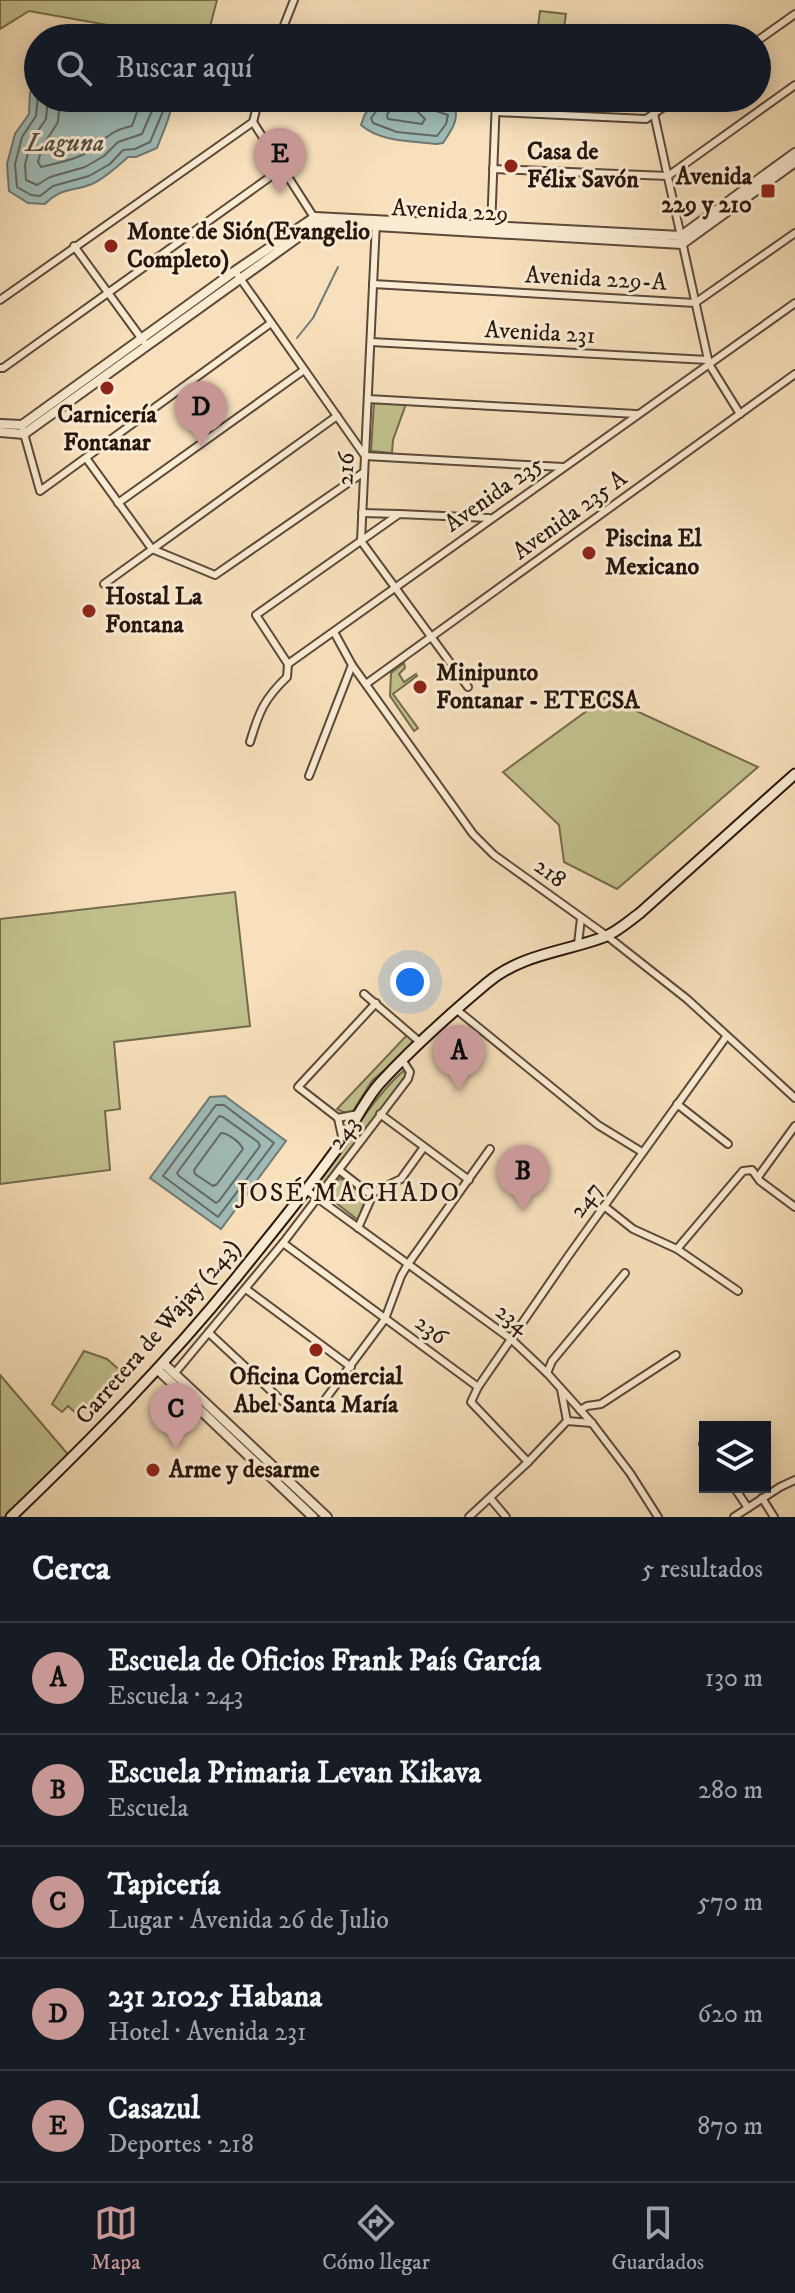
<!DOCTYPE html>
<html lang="es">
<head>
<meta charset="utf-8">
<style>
  body { margin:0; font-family:"IM FELL DW Pica",serif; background:#242831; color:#f1f3f6 }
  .controls { position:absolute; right:24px; bottom:24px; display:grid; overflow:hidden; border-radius:0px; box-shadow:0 4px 20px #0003 }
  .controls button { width:72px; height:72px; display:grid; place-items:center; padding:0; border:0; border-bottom:2px solid #363941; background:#171b24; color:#f1f3f6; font:40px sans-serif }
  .you { position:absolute; left:410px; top:982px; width:28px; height:28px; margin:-20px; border:6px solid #fff; border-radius:50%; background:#1a73e8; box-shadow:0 0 0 12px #1a73e833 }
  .badge { display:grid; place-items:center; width:52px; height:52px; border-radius:50%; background:#c59692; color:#111; font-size:26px; font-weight:700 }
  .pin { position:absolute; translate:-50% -66px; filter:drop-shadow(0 2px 4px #0008) }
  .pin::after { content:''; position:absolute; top:42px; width:28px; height:24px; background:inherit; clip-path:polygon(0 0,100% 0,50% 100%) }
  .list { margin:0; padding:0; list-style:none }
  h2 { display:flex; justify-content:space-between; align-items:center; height:104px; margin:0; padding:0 32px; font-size:34px }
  h2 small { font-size:26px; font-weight:400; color:#9ea1a6 }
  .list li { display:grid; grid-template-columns:52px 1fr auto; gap:24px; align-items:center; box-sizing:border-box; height:112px; padding:0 32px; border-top:2px solid #363941 }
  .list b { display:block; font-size:30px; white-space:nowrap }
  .list p { margin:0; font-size:26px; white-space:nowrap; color:#9ea1a6 }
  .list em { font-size:26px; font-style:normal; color:#9ea1a6 }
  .icon { flex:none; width:44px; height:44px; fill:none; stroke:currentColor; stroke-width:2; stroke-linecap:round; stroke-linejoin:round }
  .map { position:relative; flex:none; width:795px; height:1517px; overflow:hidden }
  .search { position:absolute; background:#171b24; box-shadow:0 4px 20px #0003; left:24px; right:24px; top:24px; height:88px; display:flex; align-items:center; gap:20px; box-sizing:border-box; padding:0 28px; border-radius:44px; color:#9ea1a6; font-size:30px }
  .sheet { height:664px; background:#171b24 }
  nav { display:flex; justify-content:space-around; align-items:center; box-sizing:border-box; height:112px; border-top:2px solid #363941; background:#171b24; font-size:22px; color:#9ea1a6 }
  nav a { display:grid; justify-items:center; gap:4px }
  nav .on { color:#c59692 }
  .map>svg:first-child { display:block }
  .green { fill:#c1c18d; stroke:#746b4e; stroke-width:2 }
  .water { fill:#9fbbb7; stroke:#6f7973; stroke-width:2 }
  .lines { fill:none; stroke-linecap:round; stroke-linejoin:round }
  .shore { stroke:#646862; stroke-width:2 }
  .stream { stroke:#6f7973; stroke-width:2 }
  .minor-casing { stroke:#5c4839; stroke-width:10 }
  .tertiary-casing { stroke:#5c4839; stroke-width:12 }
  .secondary-casing { stroke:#28150e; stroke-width:13 }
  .minor { stroke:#faebd3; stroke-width:6 }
  .tertiary { stroke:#faebd3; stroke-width:8 }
  .secondary { stroke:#faebd3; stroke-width:9 }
  .poi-dot { fill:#8f2418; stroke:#faebd3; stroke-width:3 }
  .labels { text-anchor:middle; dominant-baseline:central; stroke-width:6; stroke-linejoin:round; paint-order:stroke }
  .poi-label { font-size:24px; font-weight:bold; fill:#28150e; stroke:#faebd3; text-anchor:start }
  .street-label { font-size:24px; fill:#28150e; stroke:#faebd3 }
  .water-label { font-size:26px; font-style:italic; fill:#524f49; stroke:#faebd3 }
  .neighbourhood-label { font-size:26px; letter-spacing:2px; fill:#28150e; stroke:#faebd3 }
</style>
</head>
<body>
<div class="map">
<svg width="795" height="1517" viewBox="0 0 795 1517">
  <rect width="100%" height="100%" fill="#f7e0bb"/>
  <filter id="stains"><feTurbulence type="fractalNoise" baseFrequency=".0025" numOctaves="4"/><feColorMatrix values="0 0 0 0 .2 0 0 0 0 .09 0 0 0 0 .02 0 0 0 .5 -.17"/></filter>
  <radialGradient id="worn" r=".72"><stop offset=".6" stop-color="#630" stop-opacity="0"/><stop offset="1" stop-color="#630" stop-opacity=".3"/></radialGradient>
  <g class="green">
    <polygon points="0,0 217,0 207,38 181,38 29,11 0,29"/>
    <polygon points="540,11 566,14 564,28 538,26"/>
    <polygon points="374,403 406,404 393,440 392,453 371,451"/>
    <polygon points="404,663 405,668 399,674 404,682 416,674 417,676 393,694 418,728 414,731 390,696 391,673"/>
    <polygon points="606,697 758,767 617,889 564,862 559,825 503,772"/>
    <polygon points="235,892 250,1026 114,1042 120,1109 105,1111 110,1170 0,1184 0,919"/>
    <polygon points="407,1035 416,1042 372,1081 353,1111 345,1113 337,1109"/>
    <path d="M 403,1071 L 407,1074 L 321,1191 L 314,1187 C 345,1148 367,1104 403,1071 Z"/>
    <polygon points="340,1178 366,1197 358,1220 326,1195"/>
    <polygon points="84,1351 107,1359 123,1373 78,1415 68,1406 62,1412 52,1404"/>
    <polygon points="0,1375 72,1459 11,1517 0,1517"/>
  </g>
  <g class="water">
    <path d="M 38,75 L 38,98 L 172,98 C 172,115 163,131 157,148 L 136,157 L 128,157 C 117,167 105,178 92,184 C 72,192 62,187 45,204 L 28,203 L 9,191 L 7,164 L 15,134 L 29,114 L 30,93 Z"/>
    <path d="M 379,98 L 424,98 L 455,108 C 459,121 450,132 443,143 L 436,144 C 412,141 380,142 361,125 L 365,114 Z"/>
    <polygon points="225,1096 286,1141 221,1229 150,1178 210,1097"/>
  </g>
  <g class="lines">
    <g class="shore">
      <polyline points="38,95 36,116 22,137 15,164 17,187 31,195 40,196 53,186 89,176 110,164 123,150 135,149 150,142 164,109 164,98"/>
      <polyline points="48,98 46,119 31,141 25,165 26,180 37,185 50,177 85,167 104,156 118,142 142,134 154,106 154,98"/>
      <path d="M 60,98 L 58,122 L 42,147 L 38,162 L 41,167 C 53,164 69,161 80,156 C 102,146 105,131 132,126 L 142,98"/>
      <polyline points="382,98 381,105 371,118 373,123 397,132 437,136 446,124 448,115 427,108 424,98"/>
      <polyline points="392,98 392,106 387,115 388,119 422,124 425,119 416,110 414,98"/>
      <polygon points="216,1105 224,1105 274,1143 218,1217 163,1176"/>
      <polygon points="219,1116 223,1117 258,1142 260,1146 219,1201 216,1203 179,1176 177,1173"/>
      <path d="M 221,1133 C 228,1133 240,1142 243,1149 L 217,1184 L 213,1186 L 195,1174 L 194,1170 Z"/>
    </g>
    <polyline class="stream" points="297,338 313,318 338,267"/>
    <g class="minor-casing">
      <g id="minor">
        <polyline points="279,38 294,0"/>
        <polyline points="757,41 795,14"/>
        <polyline points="496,112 646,119 677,98"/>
        <polyline points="654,114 709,364 740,414"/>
        <polyline points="253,122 315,219"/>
        <polyline points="493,169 668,176 795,85"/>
        <polyline points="376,222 361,541 468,687"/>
        <polyline points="491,229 496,98"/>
        <polyline points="74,246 144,342"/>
        <polyline points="235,271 365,456 563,467"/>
        <polyline points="373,284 695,303 795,233"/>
        <polyline points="0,300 253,122 259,98"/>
        <polyline points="371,342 708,360"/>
        <polyline points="0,368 3,368 284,167"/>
        <polyline points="368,399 636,414"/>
        <polyline points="23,430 40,491 271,323"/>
        <polyline points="86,458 152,549 215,575 364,472"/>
        <polyline points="118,503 304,370"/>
        <polyline points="362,513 399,514"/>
        <polyline points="104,584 337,416"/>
        <polyline points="334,632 352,665 473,834 494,855 607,936 687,999 795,1098"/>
        <polyline points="288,664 795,303"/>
        <polyline points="288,664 256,615 399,514 489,518"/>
        <polyline points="366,684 795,374"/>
        <path d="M 250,742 C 259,712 264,699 287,677 L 288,664"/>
        <polyline points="309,776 352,665"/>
        <polyline points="578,944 581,918"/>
        <polyline points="364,994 421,1043"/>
        <polyline points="457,1010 598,1125 642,1152"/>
        <polyline points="677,1104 728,1144"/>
        <polyline points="358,1114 338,1118 298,1087 376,1003"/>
        <polyline points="380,1114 469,1180"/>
        <polyline points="338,1118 343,1141"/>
        <polyline points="339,1170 371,1195"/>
        <polyline points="758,1177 795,1126"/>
        <polyline points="305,1189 511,1339 547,1373 592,1423 630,1473 658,1517"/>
        <polyline points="604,1206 633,1229 677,1249 738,1291"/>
        <polyline points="358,1228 374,1192 401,1179 424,1147"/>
        <polyline points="283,1243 478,1387"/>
        <polyline points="677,1249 743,1171 752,1170 760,1181 795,1207"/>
        <polyline points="246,1289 351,1367"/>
        <path d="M 209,1333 L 283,1402 C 299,1413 308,1412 324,1401 L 385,1319 L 401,1276 L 408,1264 L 490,1149"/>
        <polyline points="547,1373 552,1361 625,1273"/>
        <polyline points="174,1374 283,1243 408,1079 410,1072 403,1061"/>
        <polyline points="561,1389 567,1421"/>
        <polyline points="580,1410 587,1406 601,1404 676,1355"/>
        <polyline points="703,1444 705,1447"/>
        <polyline points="528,1462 471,1402 478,1387 569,1255 726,1037"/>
        <polyline points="734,1487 748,1508"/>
        <polyline points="490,1498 506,1517"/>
        <polyline points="762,1498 774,1517"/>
        <polyline points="469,1517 528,1462 567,1421 592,1423"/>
        <polyline points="734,1517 780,1487 795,1480"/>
      </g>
    </g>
    <g class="tertiary-casing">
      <g id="tertiary">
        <polyline points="0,424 22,425 235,271 315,217 681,236 795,153"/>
        <polyline points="0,432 24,434 315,225 376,226 682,244 795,162"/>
        <polyline points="163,1363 327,1517"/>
        <polyline points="157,1369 313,1517"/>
      </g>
    </g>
    <g class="secondary-casing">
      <path id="secondary" d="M 11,1517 C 90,1441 167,1363 236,1278 C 271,1234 308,1190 341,1143 C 354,1124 364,1101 380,1083 C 413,1047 450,1014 487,983 C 521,954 564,952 604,937 C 617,932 629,921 640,913 L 795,774"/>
    </g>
    <use href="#minor" class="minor"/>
    <use href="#tertiary" class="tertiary"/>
    <use href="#secondary" class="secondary"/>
  </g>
  <g class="poi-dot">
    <circle cx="511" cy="166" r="8"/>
    <rect x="760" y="183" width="16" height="16" rx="4"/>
    <circle cx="111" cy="246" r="8"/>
    <circle cx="107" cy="388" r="8"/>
    <circle cx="589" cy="553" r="8"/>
    <circle cx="89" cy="611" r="8"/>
    <circle cx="420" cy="687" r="8"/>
    <circle cx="316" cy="1350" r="8"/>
    <circle cx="153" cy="1470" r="8"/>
  </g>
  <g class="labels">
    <g class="poi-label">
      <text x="527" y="152">Casa de<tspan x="527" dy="28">Félix Savón</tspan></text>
      <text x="752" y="177" text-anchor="end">Avenida<tspan x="752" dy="28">229 y 210</tspan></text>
      <text x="127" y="232">Monte de Sión(Evangelio<tspan x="127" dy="28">Completo)</tspan></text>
      <text x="107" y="415" text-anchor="middle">Carnicería<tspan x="107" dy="28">Fontanar</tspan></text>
      <text x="605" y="539">Piscina El<tspan x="605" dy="28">Mexicano</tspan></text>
      <text x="105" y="597">Hostal La<tspan x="105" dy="28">Fontana</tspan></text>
      <text x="436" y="673">Minipunto<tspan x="436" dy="28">Fontanar - ETECSA</tspan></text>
      <text x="316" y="1377" text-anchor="middle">Oficina Comercial<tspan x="316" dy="28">Abel Santa María</tspan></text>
      <text x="169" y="1470">Arme y desarme</text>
    </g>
    <g class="street-label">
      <text transform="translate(450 211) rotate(3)">Avenida 229</text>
      <text transform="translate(596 279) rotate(3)">Avenida 229-A</text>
      <text transform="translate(540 333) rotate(3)">Avenida 231</text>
      <text transform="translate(346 469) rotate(-87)">216</text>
      <text transform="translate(494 494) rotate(-35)">Avenida 235</text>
      <text transform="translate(570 515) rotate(-36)">Avenida 235 A</text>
      <text transform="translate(550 873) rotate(36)">218</text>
      <text transform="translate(344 1133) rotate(-53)">243</text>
      <text transform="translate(586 1200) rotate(-54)">247</text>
      <text transform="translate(512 1319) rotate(38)">234</text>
      <text transform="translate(431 1330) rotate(37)">236</text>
      <text transform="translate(158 1332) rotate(-49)">Carretera de Wajay (243)</text>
    </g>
    <g class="water-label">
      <text x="65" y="143">Laguna</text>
    </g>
    <g class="neighbourhood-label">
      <text x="349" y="1193">JOSÉ MACHADO</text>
    </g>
  </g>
  <rect width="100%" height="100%" filter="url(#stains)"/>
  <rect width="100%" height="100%" fill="url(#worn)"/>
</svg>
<div class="controls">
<button><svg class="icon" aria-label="layers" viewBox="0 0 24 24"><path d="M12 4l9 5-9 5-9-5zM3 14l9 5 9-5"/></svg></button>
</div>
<div class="you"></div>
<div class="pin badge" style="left:459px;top:1091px">A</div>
<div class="pin badge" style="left:523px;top:1211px">B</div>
<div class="pin badge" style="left:176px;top:1449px">C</div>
<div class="pin badge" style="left:201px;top:447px">D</div>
<div class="pin badge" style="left:280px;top:194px">E</div>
<div class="search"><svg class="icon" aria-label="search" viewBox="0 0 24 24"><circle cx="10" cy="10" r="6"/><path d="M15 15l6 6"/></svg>Buscar aquí</div>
</div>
<section class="sheet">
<h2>Cerca<small>5 resultados</small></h2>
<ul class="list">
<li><span class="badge">A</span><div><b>Escuela de Oficios Frank País García</b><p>Escuela · 243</p></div><em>130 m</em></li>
<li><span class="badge">B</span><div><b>Escuela Primaria Levan Kikava</b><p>Escuela</p></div><em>280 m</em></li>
<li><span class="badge">C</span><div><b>Tapicería</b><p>Lugar · Avenida 26 de Julio</p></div><em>570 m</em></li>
<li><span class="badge">D</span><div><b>231 21025 Habana</b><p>Hotel · Avenida 231</p></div><em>620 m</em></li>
<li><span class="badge">E</span><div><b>Casazul</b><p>Deportes · 218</p></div><em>870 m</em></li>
</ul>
</section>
<nav>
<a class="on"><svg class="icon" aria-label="map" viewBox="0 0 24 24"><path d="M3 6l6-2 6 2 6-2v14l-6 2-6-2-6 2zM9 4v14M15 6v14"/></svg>Mapa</a>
<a><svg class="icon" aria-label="directions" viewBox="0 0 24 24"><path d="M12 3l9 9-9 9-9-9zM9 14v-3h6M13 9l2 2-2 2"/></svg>Cómo llegar</a>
<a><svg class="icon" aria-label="saved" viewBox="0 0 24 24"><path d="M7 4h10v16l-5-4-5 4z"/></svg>Guardados</a>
</nav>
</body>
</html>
